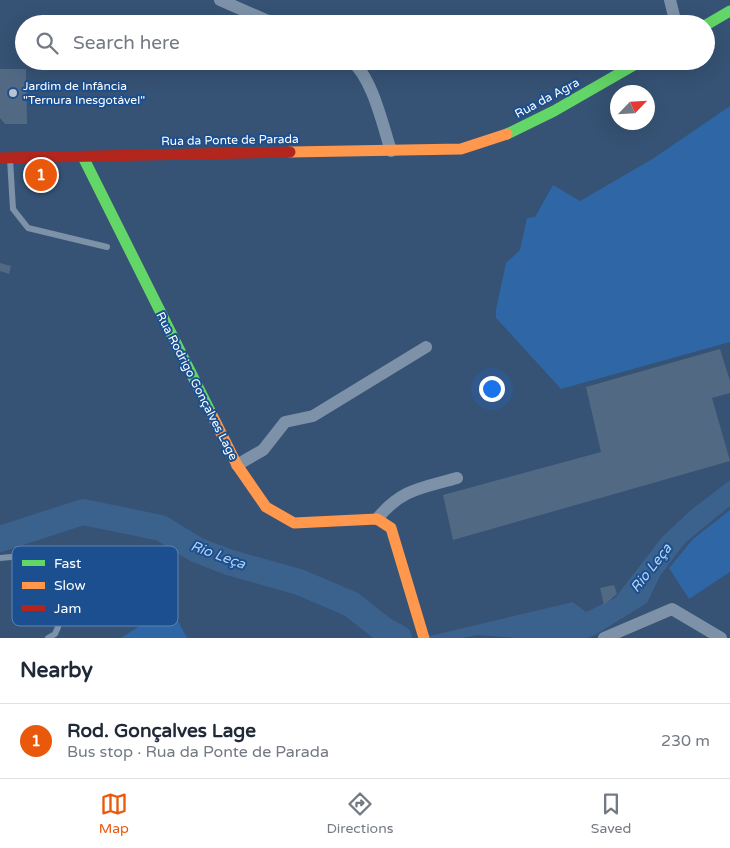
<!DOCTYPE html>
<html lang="en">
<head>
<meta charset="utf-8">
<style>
  body { margin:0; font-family:"Varela Round",sans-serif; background:#f6f6f7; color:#1f2937 }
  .compass { position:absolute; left:610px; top:85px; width:45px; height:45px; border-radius:50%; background:#fff; box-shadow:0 5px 20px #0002; rotate:65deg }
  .you { position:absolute; left:491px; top:388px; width:18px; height:18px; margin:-12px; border:4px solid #fff; border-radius:50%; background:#1a73e8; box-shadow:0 0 0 8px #1a73e833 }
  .badge { display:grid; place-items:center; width:32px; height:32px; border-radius:50%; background:#ea580c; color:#fff; font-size:16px; font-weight:700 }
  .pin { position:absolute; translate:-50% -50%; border:2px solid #fff; box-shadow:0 1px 5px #0006 }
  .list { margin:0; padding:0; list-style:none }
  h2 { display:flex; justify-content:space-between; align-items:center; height:65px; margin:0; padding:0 20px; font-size:21px }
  h2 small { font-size:16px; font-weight:400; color:#747a83 }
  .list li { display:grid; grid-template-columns:32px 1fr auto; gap:15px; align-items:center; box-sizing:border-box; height:75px; padding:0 20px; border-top:1px solid #e0e1e3 }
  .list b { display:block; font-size:19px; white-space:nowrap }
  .list p { margin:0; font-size:16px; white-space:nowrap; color:#747a83 }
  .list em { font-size:16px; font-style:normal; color:#747a83 }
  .icon { flex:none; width:28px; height:28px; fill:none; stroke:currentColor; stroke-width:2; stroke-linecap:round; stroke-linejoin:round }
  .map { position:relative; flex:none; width:730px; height:638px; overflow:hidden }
  .search { position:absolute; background:#fff; box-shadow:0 5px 20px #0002; left:15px; right:15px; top:15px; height:55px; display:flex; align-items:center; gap:12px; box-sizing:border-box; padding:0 18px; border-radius:28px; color:#747a83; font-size:19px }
  .sheet { height:140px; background:#fff }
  nav { display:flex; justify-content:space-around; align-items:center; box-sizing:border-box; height:70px; border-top:1px solid #e0e1e3; background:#fff; font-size:14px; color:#747a83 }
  nav a { display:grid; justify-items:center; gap:2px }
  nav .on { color:#ea580c }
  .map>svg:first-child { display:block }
  .green { fill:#2f66a5 }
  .water { fill:#3b618d }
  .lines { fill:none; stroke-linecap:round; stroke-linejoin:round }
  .river { stroke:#3b618d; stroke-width:26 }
  .building { fill:#526984 }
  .lane { stroke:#7d92a8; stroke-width:6 }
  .street { stroke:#7d92a8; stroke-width:12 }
  .fast { stroke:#63d668; stroke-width:11 }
  .slow { stroke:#ff974d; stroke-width:11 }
  .jam { stroke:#b3261e; stroke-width:11 }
  .poi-dot { fill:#b9c2ce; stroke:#1b4f8f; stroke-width:2 }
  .labels { text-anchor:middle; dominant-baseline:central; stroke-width:4; stroke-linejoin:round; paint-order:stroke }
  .poi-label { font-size:12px; fill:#fff; stroke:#1b4f8f; text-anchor:start }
  .street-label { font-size:12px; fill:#fff; stroke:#1b4f8f }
  .water-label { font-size:14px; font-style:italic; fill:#b5d3f5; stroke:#1b4f8f }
  .key { fill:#1b4f8f; stroke:#5f84b1; stroke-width:1 }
  .key-label { font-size:14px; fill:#fff }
</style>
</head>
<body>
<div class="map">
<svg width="730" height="638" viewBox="0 0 730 638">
  <rect width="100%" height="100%" fill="#365274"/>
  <g class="green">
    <polygon points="730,106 730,342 561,389 496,318 496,309 506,263 520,250 527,218 535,217 553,185 580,201 654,158"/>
    <polygon points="730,510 730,572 689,599 669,568 693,539"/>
    <polygon points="166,609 177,619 187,638 121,638"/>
  </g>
  <polygon class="water" points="730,480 730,506 685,543 660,576 647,603 595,635 587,638 519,638 477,635 463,638 429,638 429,636 573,602 586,612 615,598 662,537 691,510"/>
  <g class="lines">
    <polyline class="river" points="0,539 83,512 161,528 197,550 228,562 299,582 351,604 384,630 399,638"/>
  </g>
  <g class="building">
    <polygon points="0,69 26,69 27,124 5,124 0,118"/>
    <polygon points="0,263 11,266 9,274 0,271"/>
    <polygon points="720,349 730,381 730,393 712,398 730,461 453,540 443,495 601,452 586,387"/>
    <polygon points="614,585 617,594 604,605 600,588"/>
  </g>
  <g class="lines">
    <g class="lane">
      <polyline points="10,159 13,209 28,228 107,247"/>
      <polyline points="47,554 58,627 55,634 48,638"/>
      <polyline points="0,558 67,552 102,565 116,575 137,601"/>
    </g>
    <g class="street">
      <polyline points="220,0 275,24"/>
      <polyline points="670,0 676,24"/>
      <path d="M 351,61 C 372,76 383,126 391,151"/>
      <polyline points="237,465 263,450 285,422 313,416 426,347"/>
      <path d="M 377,519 C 401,489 422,488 457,478"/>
      <polyline points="604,638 672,609 721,638"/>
    </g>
    <g class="fast">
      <polyline points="706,25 730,11"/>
      <polyline points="507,134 554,111 641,61"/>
      <polyline points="83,157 211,413"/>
    </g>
    <g class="slow">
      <polyline points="290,152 461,149 507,134"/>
      <polyline points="211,413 237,465 266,507 294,523 377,519 391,528 424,638"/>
    </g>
    <polyline class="jam" points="0,158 290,152"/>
  </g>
  <circle class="poi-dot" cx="13" cy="93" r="5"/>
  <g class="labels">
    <g class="poi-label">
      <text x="23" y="86">Jardim de Infância<tspan x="23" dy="14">"Ternura Inesgotável"</tspan></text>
    </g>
    <g class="street-label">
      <text transform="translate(547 98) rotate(-28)">Rua da Agra</text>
      <text transform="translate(230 140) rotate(-1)">Rua da Ponte de Parada</text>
      <text transform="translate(197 386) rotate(63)">Rua Rodrigo Gonçalves Lage</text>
    </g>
    <g class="water-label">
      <text transform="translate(218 555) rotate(20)">Rio Leça</text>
      <text transform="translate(651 568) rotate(-52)">Rio Leça</text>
    </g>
  </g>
  <rect x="12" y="546" width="166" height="80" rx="8" class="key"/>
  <rect x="22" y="560" width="23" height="6" fill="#63d668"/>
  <rect x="22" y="582" width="23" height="7" fill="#ff974d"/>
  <rect x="22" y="605" width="23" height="6" fill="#b3261e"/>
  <g class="key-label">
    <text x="54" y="568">Fast</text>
    <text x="54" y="590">Slow</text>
    <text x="54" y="613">Jam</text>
  </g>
</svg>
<svg class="compass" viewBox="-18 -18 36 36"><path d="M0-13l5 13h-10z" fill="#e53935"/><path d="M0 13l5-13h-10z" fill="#747a83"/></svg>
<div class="you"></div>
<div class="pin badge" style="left:41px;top:175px">1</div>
<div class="search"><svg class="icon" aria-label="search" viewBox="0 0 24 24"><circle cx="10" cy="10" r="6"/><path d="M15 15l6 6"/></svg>Search here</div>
</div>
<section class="sheet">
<h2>Nearby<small></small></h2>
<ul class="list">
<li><span class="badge">1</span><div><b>Rod. Gonçalves Lage</b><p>Bus stop · Rua da Ponte de Parada</p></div><em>230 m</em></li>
</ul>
</section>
<nav>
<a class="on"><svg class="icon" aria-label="map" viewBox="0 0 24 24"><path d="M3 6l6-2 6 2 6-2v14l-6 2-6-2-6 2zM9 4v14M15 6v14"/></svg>Map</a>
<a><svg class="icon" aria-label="directions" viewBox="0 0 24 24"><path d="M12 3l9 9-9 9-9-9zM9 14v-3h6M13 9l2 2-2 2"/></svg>Directions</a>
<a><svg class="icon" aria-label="saved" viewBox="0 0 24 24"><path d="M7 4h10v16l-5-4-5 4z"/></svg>Saved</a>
</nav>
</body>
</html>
